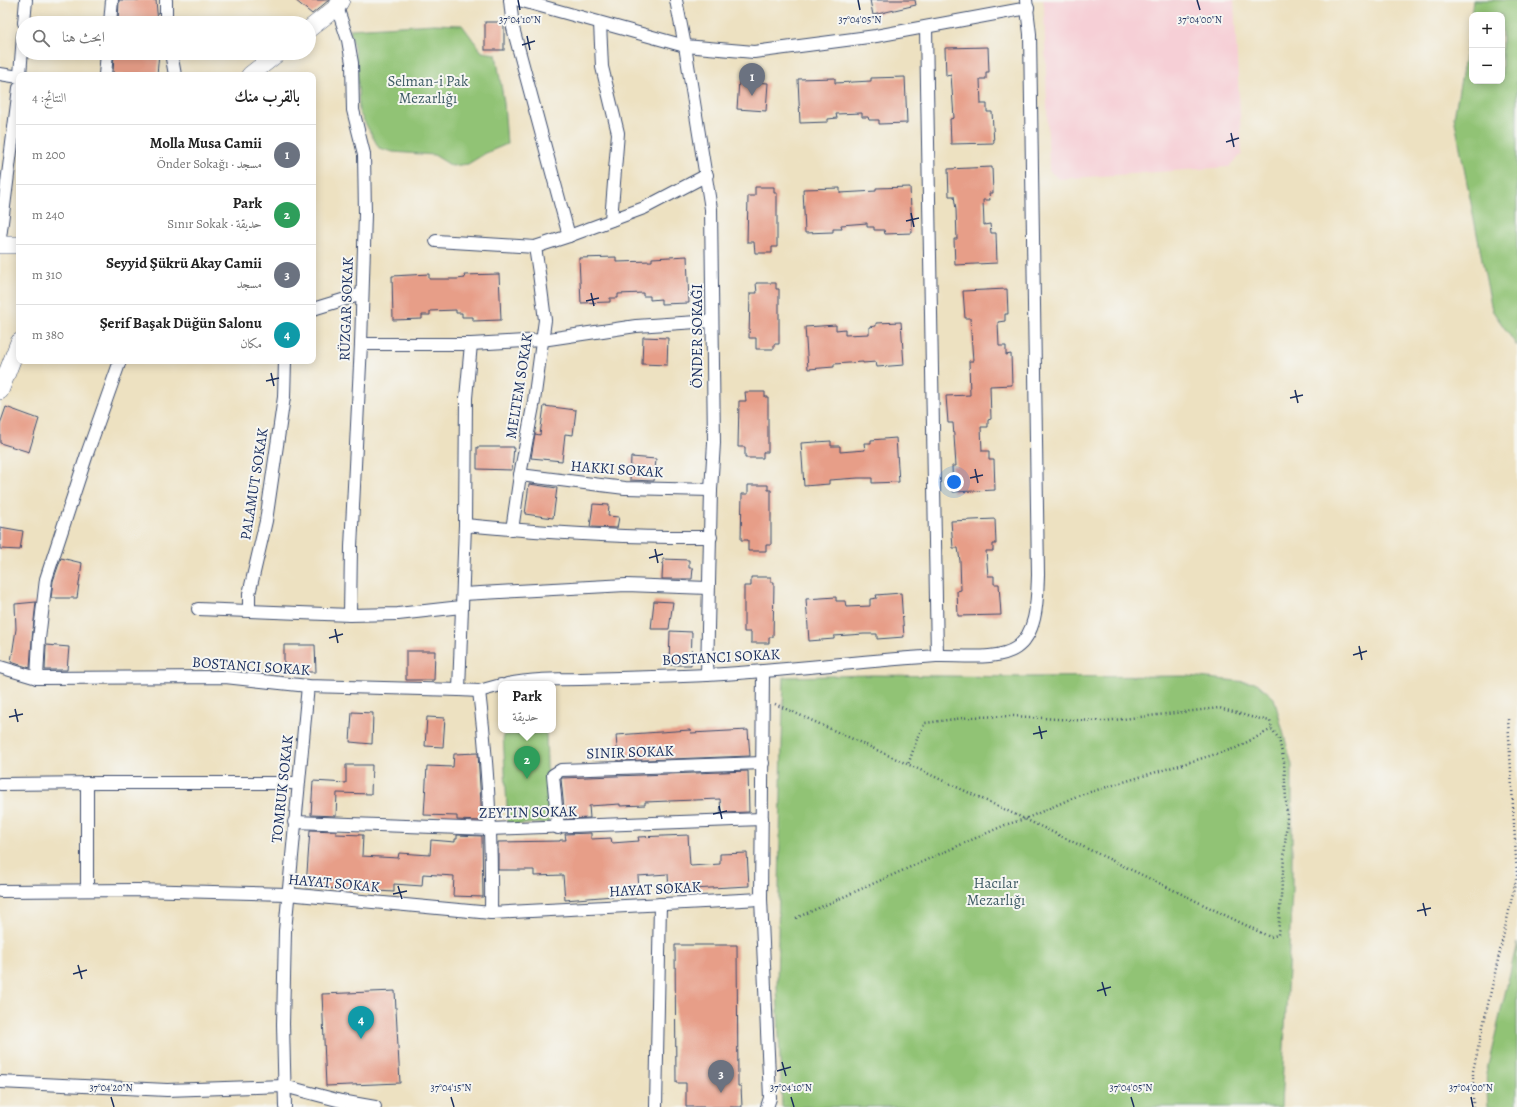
<!DOCTYPE html>
<html lang="ar">
<head>
<meta charset="utf-8">
<style>
  body { margin:0; font-family:Alegreya,Amiri,serif; background:#f2f2f2; color:#222; direction:rtl }
  .controls { position:absolute; right:12px; top:12px; display:grid; overflow:hidden; border-radius:8px; box-shadow:0 2px 10px #0003 }
  .controls button { width:36px; height:36px; display:grid; place-items:center; padding:0; border:0; border-bottom:1px solid #e0e0e0; background:#fff; color:#222; font:20px sans-serif }
  .you { position:absolute; left:954px; top:482px; width:14px; height:14px; margin:-10px; border:3px solid #fff; border-radius:50%; background:#1a73e8; box-shadow:0 0 0 6px #1a73e833 }
  .badge { display:grid; place-items:center; width:26px; height:26px; border-radius:50%; background:#1f6fb2; color:#fff; font-size:13px; font-weight:700 }
  .pin { position:absolute; translate:-50% -33px; filter:drop-shadow(0 1px 2px #0008) }
  .pin::after { content:''; position:absolute; top:21px; width:14px; height:12px; background:inherit; clip-path:polygon(0 0,100% 0,50% 100%) }
  .popup { position:absolute; left:498px; top:681px; width:58px; height:52px; box-sizing:border-box; display:grid; place-content:center; border-radius:8px; background:#fff; filter:drop-shadow(0 1px 3px #0005); font-size:13px; white-space:nowrap; color:#767676 }
  .popup b { font-size:15px; color:#222 }
  .popup::after { content:''; position:absolute; left:50%; top:100%; margin-left:-8px; border:8px solid transparent; border-top-color:#fff }
  .list { margin:0; padding:0; list-style:none }
  h2 { display:flex; justify-content:space-between; align-items:center; height:52px; margin:0; padding:0 16px; font-size:17px }
  h2 small { font-size:13px; font-weight:400; color:#767676 }
  .list li { display:grid; grid-template-columns:26px 1fr auto; gap:12px; align-items:center; box-sizing:border-box; height:60px; padding:0 16px; border-top:1px solid #e0e0e0 }
  .list b { display:block; font-size:15px; white-space:nowrap }
  .list p { margin:0; font-size:13px; white-space:nowrap; color:#767676 }
  .list em { font-size:13px; font-style:normal; color:#767676 }
  .icon { flex:none; width:22px; height:22px; fill:none; stroke:currentColor; stroke-width:2; stroke-linecap:round; stroke-linejoin:round }
  .map { position:relative; flex:none; width:1517px; height:1107px; overflow:hidden; direction:ltr }
  .search { position:absolute; background:#fff; box-shadow:0 2px 10px #0003; left:16px; top:16px; width:300px; height:44px; display:flex; align-items:center; gap:10px; box-sizing:border-box; padding:0 14px; border-radius:22px; color:#767676; font-size:15px }
  .panel { position:absolute; background:#fff; box-shadow:0 2px 10px #0003; left:16px; top:72px; width:300px; height:292px; border-radius:8px; direction:rtl }
  .map>svg:first-child { display:block }
  .built { fill:#f6cfd6 }
  .green { fill:#91c374; stroke:#567969; fill-rule:evenodd }
  .building { fill:#e79e88 }
  .lines { fill:none; stroke-linecap:round; stroke-linejoin:round }
  .street-casing { stroke:#3a4a6d; stroke-width:14 }
  .secondary-casing { stroke:#3a4a6d; stroke-width:18 }
  .path { stroke:#3a4a6d; stroke-width:2.5; stroke-dasharray:1 3; stroke-linecap:butt }
  .street { stroke:#fff; stroke-width:12 }
  .secondary { stroke:#fff; stroke-width:17 }
  .ticks { fill:none; stroke:#1b2f5e; stroke-width:1.5 }
  .labels { text-anchor:middle; dominant-baseline:central; stroke-width:4; stroke-linejoin:round; paint-order:stroke }
  .park-label { font-size:15px; fill:#3e5b65; stroke:#f6f6f2 }
  .street-label { font-size:15px; fill:#1b2f5e; stroke:#f6f6f2 }
  .ticks-label { font-size:10px; text-anchor:middle; fill:#1b2f5e; stroke:#f6f6f2; stroke-width:4; stroke-linejoin:round; paint-order:stroke }
</style>
</head>
<body>
<div class="map">
<svg width="1517" height="1107" viewBox="0 0 1517 1107">
  <rect width="100%" height="100%" fill="#f6f6f2"/>
  <filter id="ink" filterUnits="userSpaceOnUse"><feTurbulence type="fractalNoise" baseFrequency=".025" numOctaves="2"/><feDisplacementMap in="SourceGraphic" scale="8" xChannelSelector="R" yChannelSelector="G"/><feConvolveMatrix kernelMatrix="1 2 1 2 8 2 1 2 1" color-interpolation-filters="sRGB"/></filter>
  <filter id="wash" filterUnits="userSpaceOnUse"><feTurbulence type="fractalNoise" baseFrequency=".012" numOctaves="4" result="noise"/><feDisplacementMap in="SourceGraphic" scale="16" xChannelSelector="R" yChannelSelector="G"/><feGaussianBlur stdDeviation="0.9" result="paint"/><feColorMatrix in="noise" values="0 0 0 0 0 0 0 0 0 0 0 0 0 0 0 0 0 1.4 0 .05"/><feComposite in="paint" operator="in"/></filter>
  <g filter="url(#wash)">
    <rect width="100%" height="100%" fill="#ede1c1"/>
    <polygon class="built" points="1043,0 1234,0 1242,154 1229,167 1059,179 1049,171 1044,6"/>
    <g class="green">
      <path d="M 1473,0 L 1517,0 L 1517,346 L 1492,310 L 1454,117 L 1468,41 ZM 1472,15 L 1502,15 L 1502,81 L 1472,81 Z"/>
      <polygon points="434,24 462,25 482,52 496,54 504,103 507,144 486,153 468,164 452,166 434,155 393,152 379,148 359,112 357,64 350,29"/>
      <polygon points="872,675 1026,677 1188,676 1257,683 1274,698 1292,765 1292,891 1281,1107 782,1107 777,987 782,741 784,677"/>
      <polygon points="546,733 549,823 508,825 503,735"/>
      <polygon points="1517,943 1517,1107 1488,1107 1486,1074"/>
    </g>
    <g id="blocks">
      <g class="building">
        <polygon points="119,0 156,0 158,23 118,23"/>
        <polygon points="295,0 329,0 312,14"/>
        <polygon points="870,0 915,0 916,5 873,15"/>
        <rect x="485" y="22" width="19" height="28"/>
        <polygon points="988,47 989,72 986,72 986,79 980,79 981,104 987,104 987,112 992,112 994,143 951,144 950,119 954,118 952,89 951,75 946,76 945,48"/>
        <polygon points="114,53 159,53 157,75 113,75"/>
        <polygon points="905,77 907,123 879,124 879,120 869,120 868,117 862,117 862,113 836,114 837,118 828,119 828,122 800,123 798,79 835,78 835,83 871,81 871,78"/>
        <polygon points="739,81 768,83 766,111 737,109"/>
        <polygon points="992,167 993,193 989,193 990,200 983,200 984,225 990,224 991,233 996,233 997,263 955,265 954,239 957,239 956,210 954,196 949,196 948,169"/>
        <polygon points="755,187 774,187 774,193 777,193 777,247 772,247 772,253 755,253 754,242 747,242 748,196 755,196"/>
        <polygon points="910,187 912,233 885,234 884,230 874,230 874,227 867,227 867,223 841,225 842,229 833,229 833,232 805,233 803,189 840,188 840,193 876,191 876,188"/>
        <polygon points="687,256 689,303 661,304 661,299 650,300 650,296 643,296 643,293 618,294 618,298 610,298 610,302 581,303 579,258 616,257 616,262 652,261 652,258"/>
        <polygon points="429,274 429,279 457,279 465,278 464,275 499,274 501,320 473,321 473,317 462,317 462,313 456,313 456,310 430,311 430,315 422,315 422,319 393,320 392,276"/>
        <polygon points="756,283 776,283 776,289 779,289 779,344 774,344 774,349 756,349 756,338 749,338 750,293 757,293"/>
        <polygon points="1007,289 1008,314 1005,314 1005,321 998,322 999,346 1006,346 1006,355 1011,354 1012,385 990,386 991,419 988,420 988,427 981,427 982,451 989,451 989,460 994,460 995,490 953,492 952,466 956,466 954,436 953,423 948,423 946,396 970,395 969,361 973,361 970,318 965,318 963,291"/>
        <polygon points="901,322 904,365 877,367 876,362 863,363 863,362 834,364 834,367 808,369 805,327 836,325 836,330 845,329 845,335 869,334 869,327 876,326 876,323"/>
        <polygon points="643,337 668,338 667,365 642,364"/>
        <polygon points="745,392 765,392 765,397 768,397 768,452 763,452 763,458 745,458 745,447 738,447 739,401 746,401"/>
        <polygon points="544,406 576,410 573,435 565,434 562,461 531,458 535,434 540,435"/>
        <polygon points="6,407 39,419 29,452 0,443 0,424"/>
        <polygon points="896,438 899,482 872,483 872,478 858,478 829,480 829,484 804,486 801,443 831,441 831,446 840,446 840,452 865,450 864,443 871,443 871,440"/>
        <polygon points="477,447 514,447 512,470 477,469"/>
        <polygon points="631,457 656,459 654,481 630,480"/>
        <polygon points="529,484 557,488 553,518 525,514"/>
        <polygon points="748,485 768,485 768,490 771,490 771,545 766,545 766,551 748,551 748,540 741,540 742,494 748,494"/>
        <polygon points="593,504 609,505 608,516 619,517 617,528 590,527"/>
        <polygon points="995,519 996,544 993,544 993,551 986,551 988,576 994,576 994,584 999,584 1001,615 958,616 957,591 961,590 960,561 958,548 953,548 951,521"/>
        <polygon points="0,527 23,531 20,550 0,549"/>
        <polygon points="61,558 82,563 77,598 51,598 53,581"/>
        <polygon points="663,559 689,560 689,568 693,568 692,579 662,579"/>
        <polygon points="751,577 771,577 771,582 774,582 773,637 769,637 769,643 751,643 751,632 744,632 744,586 751,586"/>
        <polygon points="901,593 904,637 877,639 877,634 864,634 834,636 834,639 809,641 806,599 836,597 836,601 845,601 846,607 870,606 870,599 877,598 876,595"/>
        <polygon points="654,601 673,602 669,629 651,629"/>
        <polygon points="36,602 32,639 30,668 11,662 16,629 15,604"/>
        <polygon points="670,631 692,632 691,665 669,665"/>
        <polygon points="46,645 69,647 67,670 45,670"/>
        <polygon points="284,645 315,645 316,672 284,672"/>
        <polygon points="406,651 435,651 434,680 406,680"/>
        <polygon points="352,712 373,713 372,744 350,742"/>
        <polygon points="427,717 445,718 443,747 425,746"/>
        <polygon points="690,730 691,733 748,730 750,756 618,761 616,735"/>
        <polygon points="478,753 482,821 457,820 457,816 424,815 427,766 453,767 454,754"/>
        <polygon points="346,765 372,765 371,794 337,793 336,816 311,815 313,781 346,783"/>
        <polygon points="748,771 749,812 721,813 720,799 645,802 645,805 620,806 620,804 589,806 590,818 565,819 561,779 562,778"/>
        <polygon points="310,830 336,831 336,834 363,835 362,856 398,858 399,853 430,855 431,840 455,842 455,839 457,839 457,835 482,836 483,897 453,896 454,876 423,874 422,886 394,884 394,892 306,887"/>
        <polygon points="591,833 591,839 611,838 612,843 639,841 638,837 688,835 690,865 691,866 720,864 720,854 747,853 749,886 692,889 692,892 669,893 668,874 638,876 639,889 613,891 613,896 565,900 563,875 534,876 534,870 498,870 498,842 560,841 560,840 566,840 565,834"/>
        <polygon points="675,945 737,945 738,1086 741,1086 742,1107 686,1107 686,1083 676,1083"/>
        <polygon points="395,991 400,1083 326,1086 322,994"/>
      </g>
    </g>
  </g>
  <g filter="url(#ink)">
    <use href="#blocks" fill-opacity="0" stroke="#3a4a6d" stroke-width="1"/>
    <g class="lines">
      <g class="street-casing">
        <g id="street">
          <polyline points="166,0 166,23"/>
          <polyline points="510,0 513,28 569,236"/>
          <polyline points="519,0 685,46 754,52 876,36 1028,8"/>
          <polyline points="676,0 685,46 711,209 714,443 711,490 707,675"/>
          <polyline points="337,7 348,40 352,63 353,110 364,154 365,214 361,344 351,547 350,615"/>
          <polyline points="24,23 26,0"/>
          <polyline points="110,23 112,0"/>
          <polyline points="600,23 602,67 618,133 611,220"/>
          <polyline points="926,28 937,656"/>
          <polyline points="171,53 175,75"/>
          <polyline points="0,74 19,77"/>
          <polyline points="20,75 23,35"/>
          <polyline points="105,75 107,53"/>
          <polyline points="0,238 19,88"/>
          <polyline points="436,241 535,247 569,236 644,208 707,175"/>
          <polyline points="313,309 362,294"/>
          <polyline points="361,344 471,344 542,340 636,326 712,321"/>
          <polyline points="520,475 625,488 711,490"/>
          <path d="M 465,525 C 547,533 629,538 711,537"/>
          <polyline points="512,530 520,475 534,401 545,320 539,273 535,247"/>
          <polyline points="463,594 626,585 708,588"/>
          <polyline points="198,609 350,615 398,614 461,607"/>
          <polyline points="249,611 249,594 266,521 284,397 285,361"/>
          <polyline points="0,667 37,678 225,677 308,686 459,690 479,691 501,685"/>
          <polyline points="763,671 761,899 770,1098 767,1107"/>
          <polyline points="37,678 39,639 46,579 88,451 120,361"/>
          <path d="M 507,684 C 530,679 556,679 580,679 C 622,678 664,677 707,675 C 784,671 860,661 936,656 C 960,655 997,661 1016,648 C 1038,633 1037,598 1038,575 L 1030,34 L 1026,0"/>
          <polyline points="459,690 465,525 466,398 471,344"/>
          <path d="M 479,691 C 488,765 492,838 491,913"/>
          <polyline points="87,783 87,890"/>
          <polyline points="0,784 101,783 298,783"/>
          <polyline points="294,822 490,829 762,819"/>
          <polyline points="558,828 553,775 561,770 763,763"/>
          <polyline points="0,891 137,890 287,894 491,913 761,899"/>
          <polyline points="0,1082 167,1090 284,1086 341,1101 375,1107"/>
          <polyline points="285,1107 283,1024 285,931 308,686"/>
          <polyline points="656,1107 660,904"/>
        </g>
      </g>
      <g class="secondary-casing">
        <g id="secondary">
          <polyline points="309,29 337,7 341,0"/>
          <polyline points="250,75 278,53"/>
          <polyline points="0,245 19,245"/>
          <polyline points="0,391 19,342"/>
        </g>
      </g>
      <g class="path">
        <path d="M 775,704 C 941,778 1106,857 1270,937 L 1278,935 L 1287,819 L 1284,762 L 1279,739 L 1272,729"/>
        <polyline points="796,918 1005,825 1025,819 1077,796 1236,748 1272,729 1270,721 1251,717 1219,708 1105,721 1072,720 1014,716 971,717 925,723 918,736 908,765"/>
        <polyline points="1473,1107 1473,1071 1517,875 1508,719"/>
      </g>
      <use href="#street" class="street"/>
      <use href="#secondary" class="secondary"/>
    </g>
  </g>
  <path class="ticks" d="M 518,0 L 520,10M 858,0 L 860,10M 1197,0 L 1200,10M 527,36 L 530,50M 522,45 L 535,41M 1231,133 L 1234,147M 1226,142 L 1239,138M 911,213 L 914,227M 906,221 L 919,218M 591,293 L 594,306M 586,301 L 599,298M 271,373 L 274,386M 266,381 L 279,378M 1295,390 L 1298,403M 1290,398 L 1303,395M 975,469 L 978,483M 970,478 L 983,475M 655,549 L 658,563M 649,558 L 663,554M 335,629 L 338,643M 329,638 L 343,634M 1359,646 L 1362,660M 1353,655 L 1367,651M 15,709 L 18,722M 9,717 L 23,714M 1039,726 L 1042,739M 1033,734 L 1047,731M 719,806 L 722,819M 713,814 L 727,811M 398,886 L 402,899M 393,894 L 407,891M 1423,903 L 1426,916M 1417,911 L 1431,908M 78,965 L 82,979M 73,974 L 87,970M 1102,982 L 1106,996M 1097,991 L 1111,987M 782,1062 L 786,1076M 777,1071 L 791,1067M 111,1097 L 114,1107M 451,1097 L 454,1107M 791,1097 L 794,1107M 1131,1097 L 1134,1107M 1471,1097 L 1473,1107"/>
  <g class="labels">
    <g class="park-label">
      <text x="428" y="81">Selman-i Pak<tspan x="428" dy="17">Mezarlığı</tspan></text>
      <text x="996" y="883">Hacılar<tspan x="996" dy="17">Mezarlığı</tspan></text>
    </g>
    <g class="street-label">
      <text transform="translate(346 309) rotate(-88)">RÜZGAR SOKAK</text>
      <text transform="translate(697 336) rotate(-90)">ÖNDER SOKAĞI</text>
      <text transform="translate(519 386) rotate(-81)">MELTEM SOKAK</text>
      <text transform="translate(617 469) rotate(4)">HAKKI SOKAK</text>
      <text transform="translate(254 484) rotate(-81)">PALAMUT SOKAK</text>
      <text transform="translate(721 657) rotate(-3)">BOSTANCI SOKAK</text>
      <text transform="translate(251 666) rotate(4)">BOSTANCI SOKAK</text>
      <text transform="translate(630 752) rotate(-2)">SINIR SOKAK</text>
      <text transform="translate(282 789) rotate(-84)">TOMRUK SOKAK</text>
      <text transform="translate(528 812) rotate(-1)">ZEYTIN SOKAK</text>
      <text transform="translate(334 883) rotate(5)">HAYAT SOKAK</text>
      <text transform="translate(655 889) rotate(-3)">HAYAT SOKAK</text>
    </g>
  </g>
  <g class="ticks-label">
    <text x="520" y="23">37°04'10"N</text>
    <text x="860" y="23">37°04'05"N</text>
    <text x="1200" y="23">37°04'00"N</text>
    <text x="111" y="1091">37°04'20"N</text>
    <text x="451" y="1091">37°04'15"N</text>
    <text x="791" y="1091">37°04'10"N</text>
    <text x="1131" y="1091">37°04'05"N</text>
    <text x="1471" y="1091">37°04'00"N</text>
  </g>
</svg>
<div class="controls">
<button>+</button>
<button>−</button>
</div>
<div class="you"></div>
<div class="pin badge" style="left:752px;top:96px;background:#6b7280">1</div>
<div class="pin badge" style="left:527px;top:779px;background:#2e9e5b">2</div>
<div class="popup"><b>Park</b>حديقة</div>
<div class="pin badge" style="left:721px;top:1093px;background:#6b7280">3</div>
<div class="pin badge" style="left:361px;top:1039px;background:#0f9aa8">4</div>
<div class="search"><svg class="icon" aria-label="search" viewBox="0 0 24 24"><circle cx="10" cy="10" r="6"/><path d="M15 15l6 6"/></svg>ابحث هنا</div>
<section class="panel">
<h2>بالقرب منك<small>النتائج: 4</small></h2>
<ul class="list">
<li><span class="badge" style="background:#6b7280">1</span><div><b>Molla Musa Camii</b><p>مسجد · Önder Sokağı</p></div><em>200 m</em></li>
<li><span class="badge" style="background:#2e9e5b">2</span><div><b>Park</b><p>حديقة · Sınır Sokak</p></div><em>240 m</em></li>
<li><span class="badge" style="background:#6b7280">3</span><div><b>Seyyid Şükrü Akay Camii</b><p>مسجد</p></div><em>310 m</em></li>
<li><span class="badge" style="background:#0f9aa8">4</span><div><b>Şerif Başak Düğün Salonu</b><p>مكان</p></div><em>380 m</em></li>
</ul>
</section>
</div>
</body>
</html>
